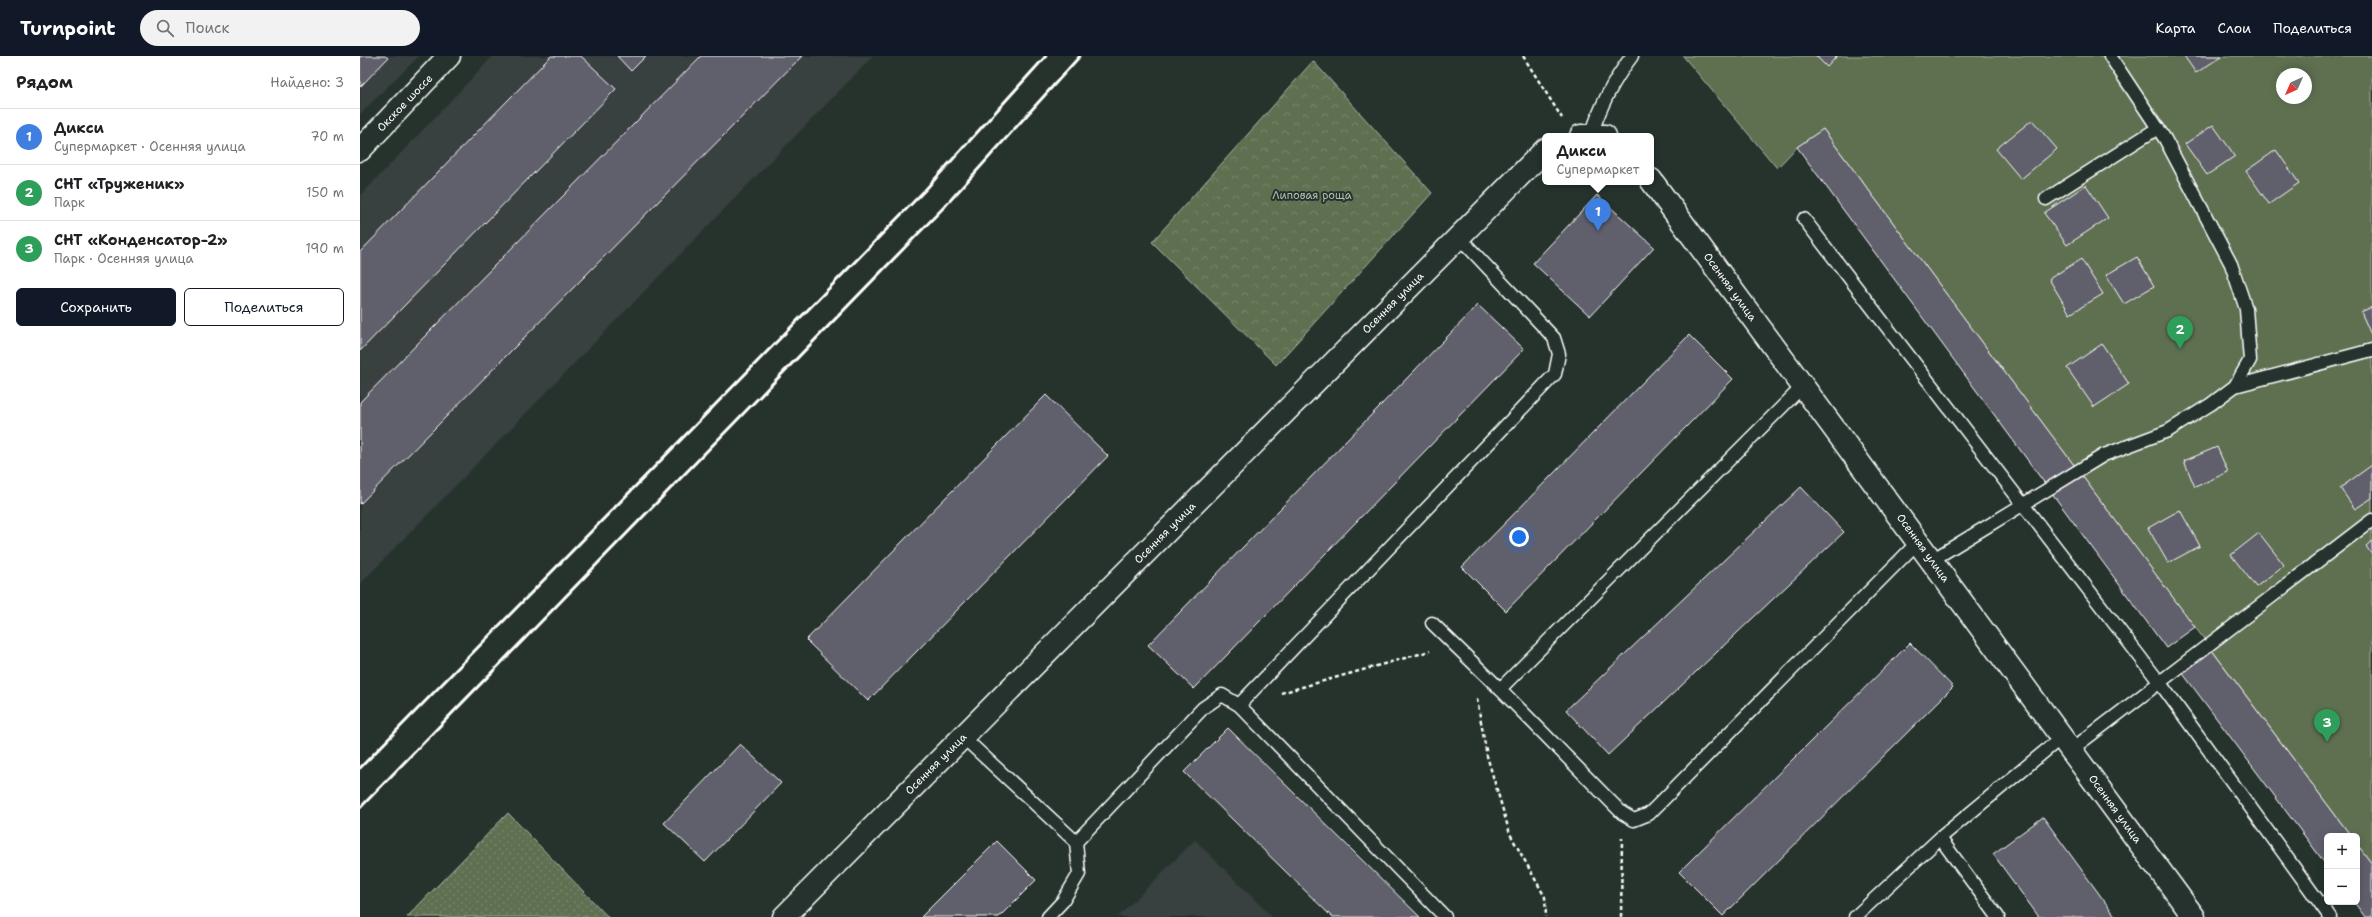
<!DOCTYPE html>
<html lang="ru">
<head>
<meta charset="utf-8">
<style>
  body { margin:0; font-family:"Shantell Sans",sans-serif; background:#f2f2f2; color:#202124 }
  .controls { position:absolute; right:12px; bottom:12px; display:grid; overflow:hidden; border-radius:6px; box-shadow:0 2px 10px #0003 }
  .controls button { width:36px; height:36px; display:grid; place-items:center; padding:0; border:0; border-bottom:1px solid #e0e0e0; background:#fff; color:#202124; font:20px sans-serif }
  .compass { position:absolute; left:1916px; top:12px; width:36px; height:36px; border-radius:50%; background:#fff; box-shadow:0 2px 10px #0003; rotate:225deg }
  .you { position:absolute; left:1159px; top:481px; width:14px; height:14px; margin:-10px; border:3px solid #fff; border-radius:50%; background:#1a73e8; box-shadow:0 0 0 6px #1a73e833 }
  .badge { display:grid; place-items:center; width:26px; height:26px; border-radius:50%; background:#111827; color:#fff; font-size:13px; font-weight:700 }
  .pin { position:absolute; translate:-50% -33px; filter:drop-shadow(0 1px 2px #0008) }
  .pin::after { content:''; position:absolute; top:21px; width:14px; height:12px; background:inherit; clip-path:polygon(0 0,100% 0,50% 100%) }
  .popup { position:absolute; left:1182px; top:77px; width:112px; height:52px; box-sizing:border-box; display:grid; place-content:center; border-radius:6px; background:#fff; filter:drop-shadow(0 1px 3px #0005); font-size:13px; white-space:nowrap; color:#757577 }
  .popup b { font-size:15px; color:#202124 }
  .popup::after { content:''; position:absolute; left:50%; top:100%; margin-left:-8px; border:8px solid transparent; border-top-color:#fff }
  .list { margin:0; padding:0; list-style:none }
  h2 { display:flex; justify-content:space-between; align-items:center; height:52px; margin:0; padding:0 16px; font-size:17px }
  h2 small { font-size:13px; font-weight:400; color:#757577 }
  .list li { display:grid; grid-template-columns:26px 1fr auto; gap:12px; align-items:center; box-sizing:border-box; height:56px; padding:0 16px; border-top:1px solid #e0e0e0 }
  .list b { display:block; font-size:15px; white-space:nowrap }
  .list p { margin:0; font-size:13px; white-space:nowrap; color:#757577 }
  .list em { font-size:13px; font-style:normal; color:#757577 }
  .actions { display:flex; gap:8px; padding:12px 16px }
  .actions a { flex:1; padding:9px 0; border:1px solid #111827; border-radius:6px; text-align:center; font-size:14px; color:#111827 }
  .actions .main { background:#111827; color:#fff }
  .icon { flex:none; width:22px; height:22px; fill:none; stroke:currentColor; stroke-width:2; stroke-linecap:round; stroke-linejoin:round }
  .map { position:relative; flex:none; width:2012px; height:861px; overflow:hidden }
  header { display:flex; align-items:center; gap:24px; box-sizing:border-box; height:56px; padding:0 20px; background:#111827; color:#fff }
  header strong { font-size:19px }
  nav { display:flex; gap:22px; margin-inline-start:auto; font-size:14px }
  .search { width:280px; height:36px; background:#f2f2f2; display:flex; align-items:center; gap:10px; box-sizing:border-box; padding:0 14px; border-radius:22px; color:#757577; font-size:15px }
  main { display:flex }
  aside { flex:1; background:#fff }
  .map>svg:first-child { display:block }
  .built { fill:#374040 }
  .grass { fill:url(#grass-dots); stroke:#afb7a8 }
  .forest { fill:url(#forest-crowns); stroke:#afb7a8 }
  .garden { fill:#5f6f51; stroke:#afb7a8; fill-rule:evenodd }
  .building { fill:#605f6c; stroke:#fff }
  .lines { fill:none; stroke-linecap:round; stroke-linejoin:round }
  .lane-casing { stroke:#fff; stroke-width:15 }
  .street-casing { stroke:#fff; stroke-width:25 }
  .secondary-casing { stroke:#fff; stroke-width:25 }
  .path { stroke:#fff; stroke-width:2.5; stroke-dasharray:4 3; stroke-linecap:butt }
  .lane { stroke:#26332d; stroke-width:12 }
  .street { stroke:#26332d; stroke-width:22 }
  .secondary { stroke:#26332d; stroke-width:22 }
  .rail { stroke:#fff; stroke-width:3 }
  .labels { text-anchor:middle; dominant-baseline:central; stroke-width:4; stroke-linejoin:round; paint-order:stroke }
  .street-label { font-size:11px; fill:#fff; stroke:#26332d }
  .park-label { font-size:11px; fill:#b7beb1; stroke:#26332d }
</style>
</head>
<body>
<header>
<strong>Turnpoint</strong>
<div class="search"><svg class="icon" aria-label="search" viewBox="0 0 24 24"><circle cx="10" cy="10" r="6"/><path d="M15 15l6 6"/></svg>Поиск</div>
<nav><a>Карта</a><a>Слои</a><a>Поделиться</a></nav>
</header>
<main>
<aside>
<h2>Рядом<small>Найдено: 3</small></h2>
<ul class="list">
<li><span class="badge" style="background:#3f7fe0">1</span><div><b>Дикси</b><p>Супермаркет · Осенняя улица</p></div><em>70 m</em></li>
<li><span class="badge" style="background:#2e9e5b">2</span><div><b>СНТ «Труженик»</b><p>Парк</p></div><em>150 m</em></li>
<li><span class="badge" style="background:#2e9e5b">3</span><div><b>СНТ «Конденсатор-2»</b><p>Парк · Осенняя улица</p></div><em>190 m</em></li>
</ul>
<div class="actions"><a class="main">Сохранить</a><a>Поделиться</a></div>
</aside>
<div class="map">
<svg width="2012" height="861" viewBox="0 0 2012 861">
  <defs>
    <pattern id="grass-dots" width="8" height="8" patternUnits="userSpaceOnUse"><rect width="8" height="8" fill="#5f6f51"/><path d="M2 2h.1M6 6h.1" fill="none" stroke="#77856b" stroke-width="1.8" stroke-linecap="round"/></pattern>
    <pattern id="forest-crowns" width="20" height="18" patternUnits="userSpaceOnUse"><rect width="20" height="18" fill="#5f6f51"/><path d="M2 6a3 3 0 1 1 6 0M12 15a3 3 0 1 1 6 0" fill="none" stroke="#77856b"/></pattern>
  </defs>
  <rect width="100%" height="100%" fill="#26332d"/>
  <filter id="ink" filterUnits="userSpaceOnUse"><feTurbulence type="fractalNoise" baseFrequency=".025" numOctaves="2"/><feDisplacementMap in="SourceGraphic" scale="8" xChannelSelector="R" yChannelSelector="G"/><feConvolveMatrix kernelMatrix="1 2 1 2 8 2 1 2 1" color-interpolation-filters="sRGB"/></filter>
  <g filter="url(#ink)">
    <g class="built">
      <polygon points="0,0 59,0 0,58"/>
      <polygon points="133,0 513,0 0,528 0,140"/>
      <polygon points="835,784 912,861 758,861"/>
    </g>
    <polygon class="grass" points="148,757 248,861 47,861"/>
    <polygon class="forest" points="953,5 1072,137 916,309 792,186"/>
    <path class="garden" d="M 1323,0 L 2012,0 L 2012,808 L 1997,788 L 1997,780 L 1991,780 L 1463,73 L 1437,91 L 1417,112 ZM 1922,18 L 1946,18 L 1946,42 L 1922,42 Z"/>
    <g class="building">
      <polygon points="0,0 25,0 28,2 0,31"/>
      <polygon points="191,0 221,0 256,33 0,295 0,196"/>
      <polygon points="257,0 286,0 271,15"/>
      <polygon points="341,0 442,0 0,448 0,346"/>
      <polygon points="1456,0 1477,0 1467,11"/>
      <polygon points="1824,0 1862,0 1836,17"/>
      <polygon points="1672,64 1697,93 1661,123 1636,93"/>
      <polygon points="1853,69 1875,100 1847,119 1825,88"/>
      <polygon points="1463,73 1835,571 1806,592 1437,91"/>
      <polygon points="1916,94 1939,127 1909,148 1886,115"/>
      <polygon points="1726,129 1748,162 1707,189 1684,157"/>
      <polygon points="1237,139 1294,191 1230,260 1173,207"/>
      <polygon points="1777,201 1794,230 1764,248 1746,219"/>
      <polygon points="1721,203 1743,238 1710,258 1689,223"/>
      <polygon points="1118,249 1164,293 834,633 788,589"/>
      <polygon points="2012,251 2012,281 2001,256"/>
      <polygon points="1329,279 1373,323 1146,555 1102,511"/>
      <polygon points="1742,288 1769,328 1734,351 1707,312"/>
      <polygon points="686,339 748,400 508,645 446,584"/>
      <polygon points="1857,391 1868,416 1835,431 1824,405"/>
      <polygon points="2012,409 2012,442 1995,453 1980,432"/>
      <polygon points="1441,431 1484,476 1248,699 1206,654"/>
      <polygon points="1820,454 1840,490 1808,507 1788,472"/>
      <polygon points="1899,477 1924,509 1896,531 1871,499"/>
      <polygon points="2012,485 2012,499 2006,490"/>
      <polygon points="1550,587 1593,631 1363,860 1319,816"/>
      <polygon points="1851,593 1991,780 1967,780 1967,810 1821,615"/>
      <polygon points="868,672 1060,861 972,861 824,716"/>
      <polygon points="380,688 421,727 345,806 304,767"/>
      <polygon points="1683,761 1756,861 1679,861 1633,798"/>
      <polygon points="637,785 676,824 639,861 561,861"/>
      <polygon points="1997,788 2012,808 2012,861 2005,861 1994,846 1997,846"/>
    </g>
    <g class="lines">
      <g class="lane-casing">
        <g id="lane">
          <path d="M 1231,80 C 1240,50 1253,25 1272,0"/>
          <polyline points="1686,143 1798,72"/>
          <polyline points="1444,163 1800,627 1970,861"/>
          <polyline points="1443,330 1140,633 1262,757 1274,764 1289,758 1558,486"/>
          <polyline points="1875,330 2012,294"/>
          <polyline points="1572,504 1744,399 1808,375 1851,348 1875,330 1890,304 1886,253 1871,208 1805,83 1750,0"/>
          <polyline points="1072,567 1140,633"/>
          <polyline points="879,649 1195,318 1199,298 1194,282 1099,181"/>
          <polyline points="603,681 716,786 843,652 862,639 879,649 1085,861"/>
          <polyline points="1711,694 2012,464"/>
          <polyline points="1580,782 1638,861"/>
          <polyline points="688,861 703,845 719,818 716,786"/>
          <polyline points="1495,861 1580,782 1702,681"/>
        </g>
      </g>
      <g class="street-casing">
        <g id="street">
          <polyline points="1221,80 1245,80"/>
          <polyline points="1291,124 1834,861"/>
          <polyline points="424,861 1185,94"/>
        </g>
      </g>
      <g class="secondary-casing">
        <polyline id="secondary" points="0,94 89,0"/>
      </g>
      <g class="path">
        <polyline points="1163,0 1202,62"/>
        <polyline points="921,637 1070,595"/>
        <polyline points="1117,643 1127,700 1150,778 1185,841 1186,861"/>
        <polyline points="1261,861 1262,782"/>
      </g>
      <use href="#lane" class="lane"/>
      <use href="#street" class="street"/>
      <use href="#secondary" class="secondary"/>
      <g class="rail">
        <polyline points="0,712 566,133 686,0"/>
        <polyline points="0,752 586,149 720,0"/>
      </g>
    </g>
  </g>
  <g class="labels">
    <g class="street-label">
      <text transform="translate(45 47) rotate(-46)">Окское шоссе</text>
      <text transform="translate(1370 231) rotate(54)">Осенняя улица</text>
      <text transform="translate(1033 247) rotate(-45)">Осенняя улица</text>
      <text transform="translate(805 477) rotate(-45)">Осенняя улица</text>
      <text transform="translate(1563 492) rotate(54)">Осенняя улица</text>
      <text transform="translate(576 708) rotate(-45)">Осенняя улица</text>
      <text transform="translate(1755 753) rotate(54)">Осенняя улица</text>
    </g>
    <g class="park-label">
      <text x="952" y="139">Липовая роща</text>
    </g>
  </g>
</svg>
<div class="controls">
<button>+</button>
<button>−</button>
</div>
<svg class="compass" viewBox="-18 -18 36 36"><path d="M0-13l5 13h-10z" fill="#e53935"/><path d="M0 13l5-13h-10z" fill="#757577"/></svg>
<div class="you"></div>
<div class="pin badge" style="left:1238px;top:175px;background:#3f7fe0">1</div>
<div class="popup"><b>Дикси</b>Супермаркет</div>
<div class="pin badge" style="left:1820px;top:293px;background:#2e9e5b">2</div>
<div class="pin badge" style="left:1967px;top:686px;background:#2e9e5b">3</div>
</div>
</main>
</body>
</html>
